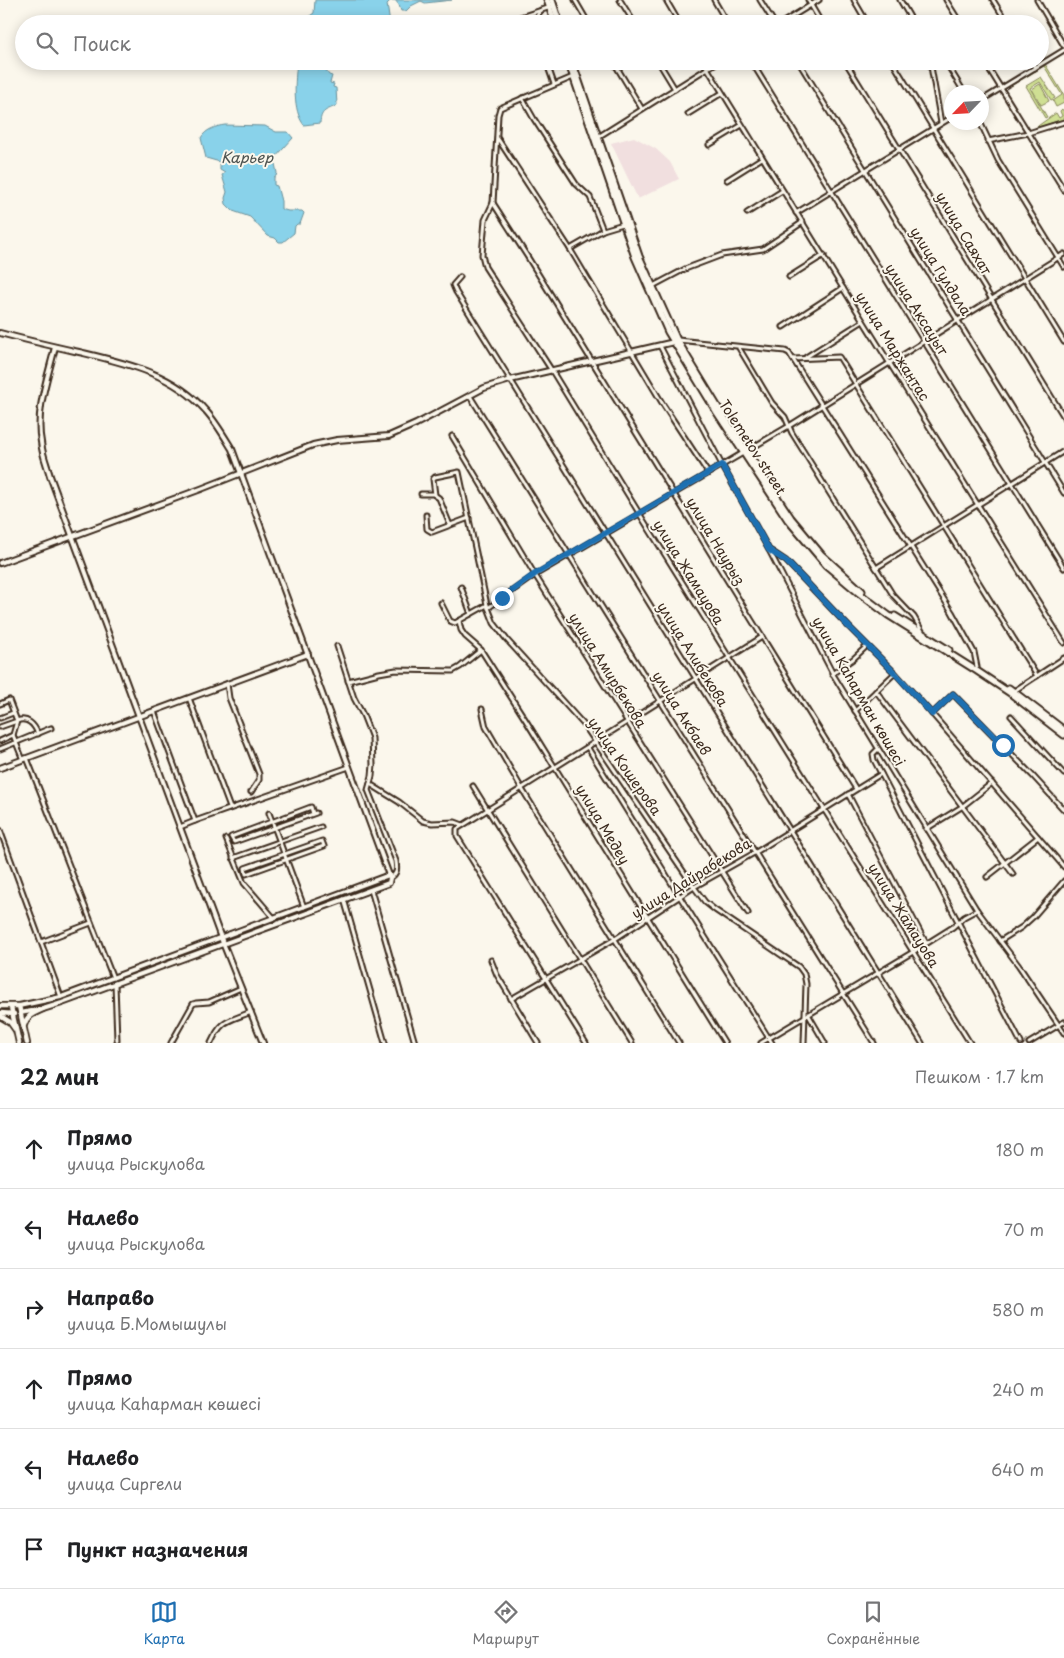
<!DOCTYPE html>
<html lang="ru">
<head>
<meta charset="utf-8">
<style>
  body { margin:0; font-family:"Playpen Sans",sans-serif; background:#f6f6f6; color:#202124 }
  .compass { position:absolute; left:944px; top:85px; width:45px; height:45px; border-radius:50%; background:#fff; box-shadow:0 2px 12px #0003; rotate:245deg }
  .stop { position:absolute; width:15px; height:15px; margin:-11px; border:4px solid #1f6fb2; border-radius:50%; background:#fff }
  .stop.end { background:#1f6fb2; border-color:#fff; box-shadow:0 1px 5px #0008 }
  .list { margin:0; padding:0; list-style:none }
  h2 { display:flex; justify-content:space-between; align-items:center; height:65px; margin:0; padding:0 20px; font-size:21px }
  h2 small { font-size:16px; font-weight:400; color:#757577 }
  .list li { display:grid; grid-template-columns:32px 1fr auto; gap:15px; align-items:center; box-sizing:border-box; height:80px; padding:0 20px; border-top:1px solid #e0e0e0 }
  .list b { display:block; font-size:19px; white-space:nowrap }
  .list p { margin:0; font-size:16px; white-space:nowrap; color:#757577 }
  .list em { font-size:16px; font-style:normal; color:#757577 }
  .icon { flex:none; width:28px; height:28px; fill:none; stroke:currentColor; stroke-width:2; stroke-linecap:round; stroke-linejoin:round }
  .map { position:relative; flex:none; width:1064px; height:1043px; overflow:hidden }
  .search { position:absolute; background:#fff; box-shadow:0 2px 12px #0003; left:15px; right:15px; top:15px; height:55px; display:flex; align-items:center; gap:12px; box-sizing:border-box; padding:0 18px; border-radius:28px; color:#757577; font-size:19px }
  .sheet { height:545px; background:#fff }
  nav { display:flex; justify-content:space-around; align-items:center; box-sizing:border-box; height:70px; border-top:1px solid #e0e0e0; background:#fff; font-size:14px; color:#757577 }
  nav a { display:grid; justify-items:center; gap:2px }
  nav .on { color:#1f6fb2 }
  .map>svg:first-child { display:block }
  .built { fill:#f1dfdf }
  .green { fill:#cfdf93; stroke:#858458 }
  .water { fill:#89d2ea; stroke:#6a8f98 }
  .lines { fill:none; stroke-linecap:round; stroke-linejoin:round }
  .minor-casing { stroke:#3b2a1e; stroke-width:7 }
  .tertiary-casing { stroke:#3b2a1e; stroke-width:8 }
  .secondary-casing { stroke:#3b2a1e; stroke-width:8 }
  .primary-casing { stroke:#3b2a1e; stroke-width:9 }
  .minor { stroke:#fbf7ec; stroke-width:3 }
  .tertiary { stroke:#fbf7ec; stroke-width:4 }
  .secondary { stroke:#fbf7ec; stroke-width:4.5 }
  .primary { stroke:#fbf7ec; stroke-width:5 }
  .route { stroke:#1f6fb2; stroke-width:6 }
  .labels { text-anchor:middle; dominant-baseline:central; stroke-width:4; stroke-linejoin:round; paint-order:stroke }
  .street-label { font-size:14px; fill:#3b2a1e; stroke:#fbf7ec }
  .water-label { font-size:15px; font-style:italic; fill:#4e5451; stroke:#fbf7ec }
</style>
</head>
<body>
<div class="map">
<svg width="1064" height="1043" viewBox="0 0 1064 1043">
  <rect width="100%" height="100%" fill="#fbf7ec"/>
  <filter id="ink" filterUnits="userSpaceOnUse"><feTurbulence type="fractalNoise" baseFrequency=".02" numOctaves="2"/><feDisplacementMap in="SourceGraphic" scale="10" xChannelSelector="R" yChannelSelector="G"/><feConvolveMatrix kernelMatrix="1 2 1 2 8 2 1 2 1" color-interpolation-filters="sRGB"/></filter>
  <g filter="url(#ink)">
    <polygon class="built" points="634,137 656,149 670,162 679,179 638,199 611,143"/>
    <g class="green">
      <polygon points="1045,64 1064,95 1064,103 1056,107 1053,101 1062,95 1044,66 1011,86 1010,84"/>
      <polygon points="1041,77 1055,98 1051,100 1040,82 1030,88 1047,117 1045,118 1026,86"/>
      <polygon points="1040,84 1049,101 1041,105 1032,89"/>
      <polygon points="1062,109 1064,112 1064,119 1035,128 1056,113 1059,118 1062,116 1060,111"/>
    </g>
    <g class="water">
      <polygon points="315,0 452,0 425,3 421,1 411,6 406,11 401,11 399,5 395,0 391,0 387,4 390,24 303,24 304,20 314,13"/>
      <path d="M 297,61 L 341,61 L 338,64 L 336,69 L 326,71 L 329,75 L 332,76 L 330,83 L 334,84 L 333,87 L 336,88 L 337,105 C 327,111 321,109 320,123 L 304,125 C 292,110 295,81 297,61 Z"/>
      <path d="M 225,125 L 265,126 L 276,132 L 288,132 L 293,138 L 274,159 L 277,173 L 276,176 L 274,177 L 274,185 L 277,186 L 281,201 L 281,209 L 288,211 L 302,211 L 304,213 L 300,224 L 297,224 L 295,226 L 294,233 L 283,242 L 279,242 L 275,238 L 268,236 L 250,217 L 233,211 L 226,204 L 225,198 L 227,192 L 222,175 L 225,173 L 220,170 L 220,162 L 206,158 L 201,138 C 205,130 216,126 225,125 Z"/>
    </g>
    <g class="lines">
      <g class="minor-casing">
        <g id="minor">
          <polyline points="575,0 589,24"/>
          <polyline points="620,0 635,24"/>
          <polyline points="666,0 680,24"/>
          <polyline points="714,0 728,24"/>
          <polyline points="760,0 775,24"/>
          <polyline points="808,0 822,24"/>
          <polyline points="854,0 868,24"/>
          <polyline points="900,0 914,24"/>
          <polyline points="946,0 961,24"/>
          <polyline points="993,0 1008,24"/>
          <polyline points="1037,0 1064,46"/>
          <polyline points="499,24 551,7"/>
          <polyline points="535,24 535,19 541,10"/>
          <polyline points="780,24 819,0"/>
          <polyline points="546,61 554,84"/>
          <polyline points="613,61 642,109"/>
          <polyline points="658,61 675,89"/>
          <path d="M 703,61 C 822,256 943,449 1064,643"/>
          <polyline points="751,61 1064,568"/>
          <polyline points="798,61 1064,493"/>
          <polyline points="845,61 1064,417"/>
          <polyline points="892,61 1064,342"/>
          <polyline points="930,61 941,123"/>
          <polyline points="945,61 964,92"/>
          <polyline points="984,61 1064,190"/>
          <polyline points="1031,61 1035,68"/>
          <polyline points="573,77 500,108 498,115 493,203 485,220 482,255 485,267 552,371 639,513 970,1043"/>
          <polyline points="522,98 534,119 576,184 590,197 603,230"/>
          <polyline points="982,100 1064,50"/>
          <polyline points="688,114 722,93"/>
          <polyline points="980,122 998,160 1064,267"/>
          <polyline points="598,137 719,61"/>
          <polyline points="498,139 570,249 664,406 708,473"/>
          <polyline points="988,141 1028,133 1064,122"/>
          <polyline points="709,145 742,125"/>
          <polyline points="727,180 762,158"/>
          <polyline points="493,203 527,256 856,789"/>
          <polyline points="747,213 782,191"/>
          <polyline points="796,213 952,117"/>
          <polyline points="570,249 603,230 623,224"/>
          <polyline points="460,277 453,285 456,292 922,1043"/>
          <polyline points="789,277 824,255"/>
          <polyline points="651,287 685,269 722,255 763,249 803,222"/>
          <polyline points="783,327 843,288"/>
          <polyline points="678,340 785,351 789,353 952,612 974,652 977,667"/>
          <polyline points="660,346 722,465 769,550 834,676 977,910 1019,966 1064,1033"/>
          <polyline points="739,348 772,403 785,417 792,433 807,457 893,595 914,617 922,631"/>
          <polyline points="806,357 863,321"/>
          <polyline points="793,359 839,357 1037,676"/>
          <polyline points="470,396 874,1043"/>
          <polyline points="452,436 535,575 748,913"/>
          <polyline points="421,494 433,494 439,498 450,525"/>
          <polyline points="435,495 433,479 435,477 459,472 487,605 494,623 507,640 584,725 694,887 705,902 715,910 799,967 804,974 806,984 804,1043"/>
          <polyline points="426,515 427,529 432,532 469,518"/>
          <polyline points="771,551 786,561 849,627 897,675 933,715 1064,867"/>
          <polyline points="876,568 1064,451"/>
          <polyline points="461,587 471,614"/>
          <polyline points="441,603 450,621 455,623 487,605"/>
          <polyline points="488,608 535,575 789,426 1064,254"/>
          <polyline points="459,621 461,630 465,636 481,650 525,719 725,1043"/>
          <path d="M 337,646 L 354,698 L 363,715 L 372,738 L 373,765 L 372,776 L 368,790 L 396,861 C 397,868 398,874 390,878"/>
          <polyline points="832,674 853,659 867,646"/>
          <polyline points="348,681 379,673 396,670 453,671 460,667 481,650"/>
          <polyline points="227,684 229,698 259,774 259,780 251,792"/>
          <polyline points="876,691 1013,874"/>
          <polyline points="1014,691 1064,658"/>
          <polyline points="189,698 230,808"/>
          <polyline points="0,704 9,700 17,721 0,727"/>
          <polyline points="482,709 486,727 522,789 679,1043"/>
          <polyline points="154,711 195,821 349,767"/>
          <polyline points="855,711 895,673"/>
          <polyline points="932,714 953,694 1032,775 1064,810"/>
          <polyline points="1011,716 1064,774"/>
          <polyline points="0,718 13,713"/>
          <polyline points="0,741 13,735"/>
          <polyline points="588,748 680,897 772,1043"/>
          <polyline points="0,749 51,728"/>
          <polyline points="877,750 873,754 874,760 1021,1043"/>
          <polyline points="27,758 113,978"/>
          <path d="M 23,760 L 13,735 L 17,721 C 27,717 34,724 38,734"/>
          <polyline points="370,784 399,802 423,821 432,823 455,822 463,825"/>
          <polyline points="473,786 632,1043"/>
          <polyline points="848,794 926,943"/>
          <polyline points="269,813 304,907"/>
          <polyline points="313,814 311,807 231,837 234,842 316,813"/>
          <polyline points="180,827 195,821"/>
          <polyline points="926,829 963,806 992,783"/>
          <polyline points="0,830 61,997"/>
          <polyline points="226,839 244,883 274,918"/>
          <polygon points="322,841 324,846 246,874 245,868"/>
          <polyline points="233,858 321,827"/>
          <polyline points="987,877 1038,837"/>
          <polyline points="371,890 415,1043"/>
          <polyline points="344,899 385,1043"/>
          <polyline points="1000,941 1022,927 1033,917 1064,881"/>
          <polyline points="41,942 91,923"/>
          <polyline points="491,960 497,975 538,1043"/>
          <polyline points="115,984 117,1040"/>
          <polyline points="511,999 615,939 694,887 756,852 881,774"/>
          <polyline points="808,1014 825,1043"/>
          <polyline points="171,1043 193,1004 196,1003 209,1002 241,988"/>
          <path d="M 211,1043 C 222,1019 227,1022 251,1012"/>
          <polyline points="586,1043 457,836 457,829 762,637"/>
          <polyline points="761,1043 913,952 953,927 964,917 977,910"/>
          <polyline points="1029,1043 1064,1022"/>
        </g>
      </g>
      <g class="tertiary-casing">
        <g id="tertiary">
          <path d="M 0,333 C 26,340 52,346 79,352 C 125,363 173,373 206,411 C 216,422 224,436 232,449 L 390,878 L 389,883 L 62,1003 L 43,1009 L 20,1013"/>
          <path d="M 55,347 C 48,377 35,411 41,442 C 42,454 47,465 50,476 L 221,938 L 263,1043"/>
          <polyline points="0,563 201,489 313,445 337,440 389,436 416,424 484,388 510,380 674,342"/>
          <polyline points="0,768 308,654"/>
          <polyline points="19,1006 61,997 389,875"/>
        </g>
      </g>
      <g class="secondary-casing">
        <g id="secondary">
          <polyline points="0,1006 19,1006 27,1043"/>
          <polyline points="11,1007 19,1043"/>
          <polyline points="0,1013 14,1014"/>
          <polyline points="0,1016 10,1022 15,1029"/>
          <path d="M 24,1025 C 27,1015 34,1013 43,1009"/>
        </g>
      </g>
      <g class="primary-casing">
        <g id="primary">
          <polyline points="547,0 555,24"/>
          <polyline points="552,0 560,24"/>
          <polyline points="568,61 635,257 668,332 716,411 788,520 826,565 859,593 888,615 977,671 1010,693 1064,735"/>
          <polyline points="572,61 639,256 677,340 719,409 791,518 821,554 862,591"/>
          <polyline points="895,616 949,650"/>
          <polyline points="1009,688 1064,730"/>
        </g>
      </g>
      <use href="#minor" class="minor"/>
      <use href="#tertiary" class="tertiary"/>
      <use href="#secondary" class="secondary"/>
      <use href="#primary" class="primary"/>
    </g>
  </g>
  <g class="lines" filter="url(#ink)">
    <polyline class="route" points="502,598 535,574 722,465 769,550 786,561 849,627 895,673 932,714 953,694 1003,745"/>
  </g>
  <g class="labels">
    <g class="street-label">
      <text transform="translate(964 233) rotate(59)">улица Саяхат</text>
      <text transform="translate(941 271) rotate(58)">улица Гулдала</text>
      <text transform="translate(917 309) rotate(58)">улица Аксауыт</text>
      <text transform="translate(893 346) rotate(58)">улица Маржантас</text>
      <text transform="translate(753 447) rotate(57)">Tolemetov street</text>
      <text transform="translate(716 541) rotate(59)">улица Наурыз</text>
      <text transform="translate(689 572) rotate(58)">улица Жамауова</text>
      <text transform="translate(693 654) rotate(58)">улица Алибекова</text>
      <text transform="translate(608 670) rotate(58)">улица Амирбекова</text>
      <text transform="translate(859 691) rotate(60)">улица Каһарман көшесі</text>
      <text transform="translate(682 713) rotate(58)">улица Акбаев</text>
      <text transform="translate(625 766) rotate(55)">улица Кошерова</text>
      <text transform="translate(603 824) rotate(59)">улица Медеу</text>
      <text transform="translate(691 878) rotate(-32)">улица Дайрабекова</text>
      <text transform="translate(904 915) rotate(58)">улица Жамауова</text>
    </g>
    <g class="water-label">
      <text x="247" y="156">Карьер</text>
    </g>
  </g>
</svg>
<svg class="compass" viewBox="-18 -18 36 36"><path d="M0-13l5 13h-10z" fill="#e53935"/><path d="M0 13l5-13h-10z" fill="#757577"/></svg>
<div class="stop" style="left:1003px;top:745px"></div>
<div class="stop end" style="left:502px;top:598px"></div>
<div class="search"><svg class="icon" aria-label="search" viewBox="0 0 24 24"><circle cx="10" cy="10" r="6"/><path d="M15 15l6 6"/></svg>Поиск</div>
</div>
<section class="sheet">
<h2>22 мин<small>Пешком · 1.7 km</small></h2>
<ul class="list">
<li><svg class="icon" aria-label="ahead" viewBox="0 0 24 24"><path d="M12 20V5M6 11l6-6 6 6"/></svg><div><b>Прямо</b><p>улица Рыскулова</p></div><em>180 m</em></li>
<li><svg class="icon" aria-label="left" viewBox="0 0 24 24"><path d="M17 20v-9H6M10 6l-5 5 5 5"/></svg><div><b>Налево</b><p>улица Рыскулова</p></div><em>70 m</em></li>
<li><svg class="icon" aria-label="right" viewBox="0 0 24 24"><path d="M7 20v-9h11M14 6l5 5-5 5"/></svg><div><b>Направо</b><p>улица Б.Момышулы</p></div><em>580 m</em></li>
<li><svg class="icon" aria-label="ahead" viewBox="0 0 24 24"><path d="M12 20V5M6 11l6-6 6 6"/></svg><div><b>Прямо</b><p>улица Каһарман көшесі</p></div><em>240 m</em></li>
<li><svg class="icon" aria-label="left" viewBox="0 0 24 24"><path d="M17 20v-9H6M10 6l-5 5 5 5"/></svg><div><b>Налево</b><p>улица Сиргели</p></div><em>640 m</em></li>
<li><svg class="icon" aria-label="arrive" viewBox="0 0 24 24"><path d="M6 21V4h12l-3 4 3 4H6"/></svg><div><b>Пункт назначения</b></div></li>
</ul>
</section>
<nav>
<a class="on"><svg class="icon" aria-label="map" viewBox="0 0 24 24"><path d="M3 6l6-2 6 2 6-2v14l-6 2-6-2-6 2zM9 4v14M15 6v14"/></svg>Карта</a>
<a><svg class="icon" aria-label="directions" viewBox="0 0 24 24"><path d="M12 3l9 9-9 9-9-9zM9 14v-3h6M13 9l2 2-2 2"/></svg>Маршрут</a>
<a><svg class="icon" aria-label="saved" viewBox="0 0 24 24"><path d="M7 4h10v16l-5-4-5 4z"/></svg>Сохранённые</a>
</nav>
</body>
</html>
